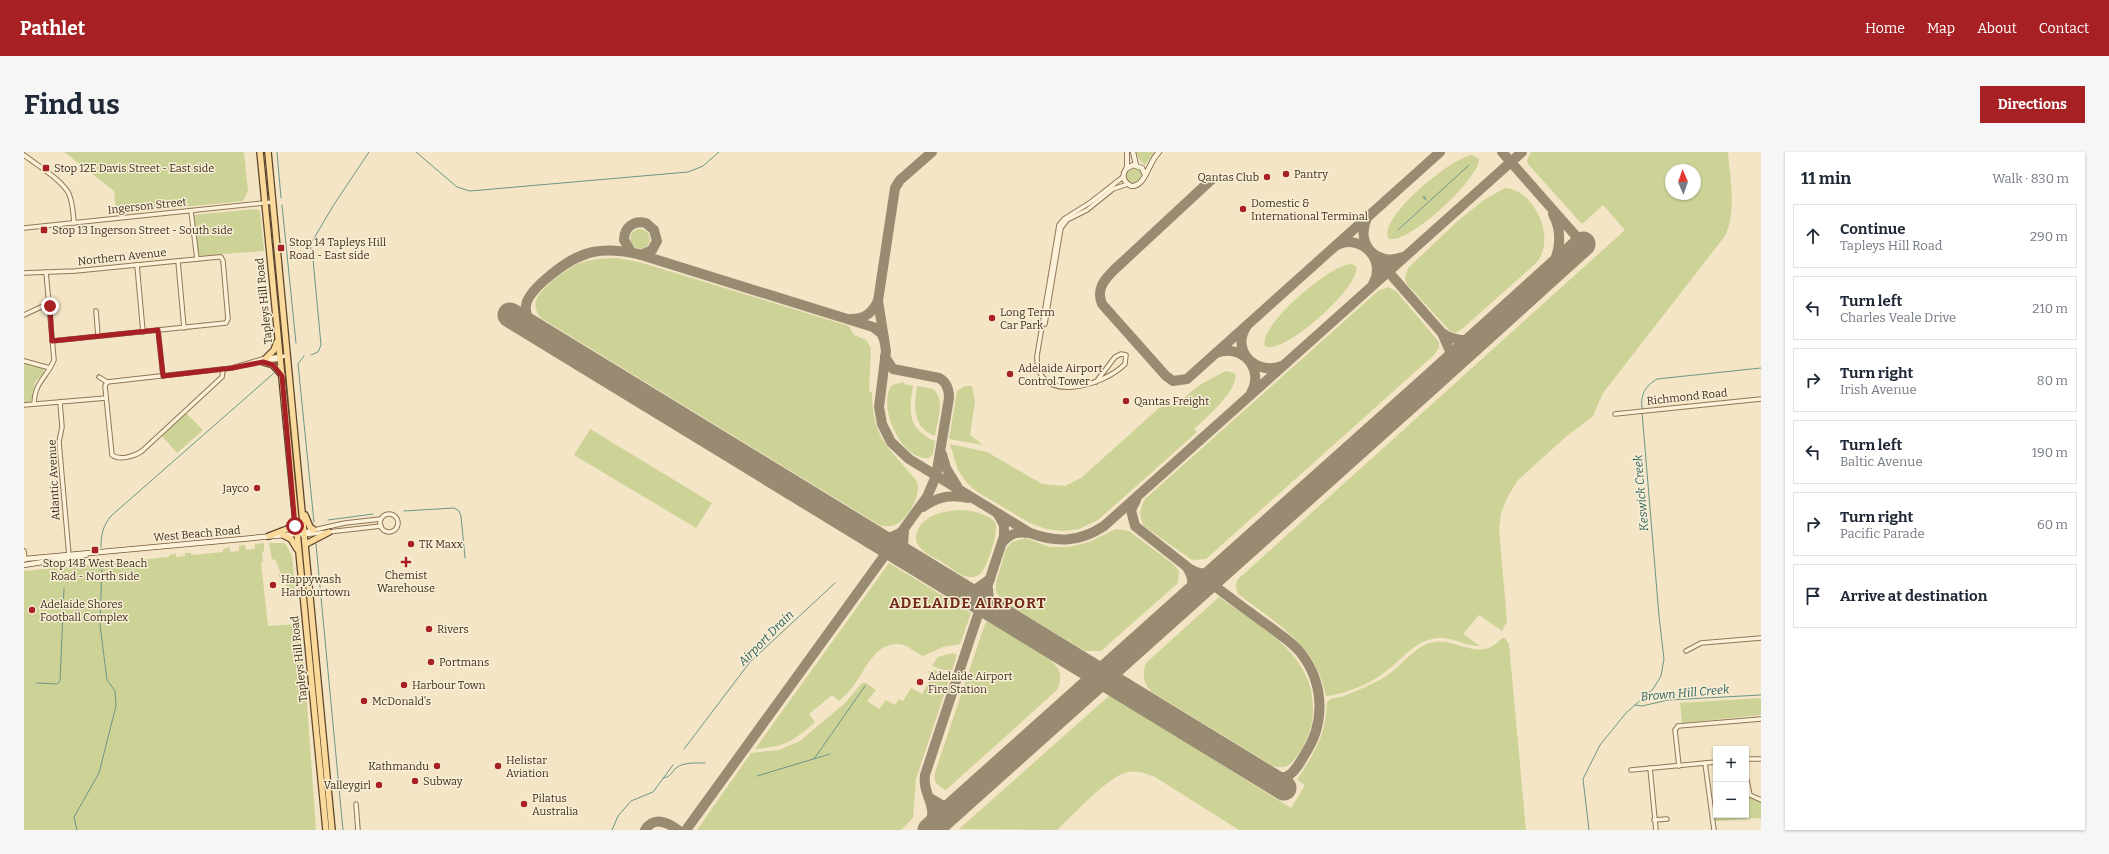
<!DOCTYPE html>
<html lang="en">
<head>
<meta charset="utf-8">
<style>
  body { margin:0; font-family:Bitter,serif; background:#f6f6f7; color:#1f2937 }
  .controls { position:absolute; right:12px; bottom:12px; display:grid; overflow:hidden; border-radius:0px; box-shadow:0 1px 3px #0004 }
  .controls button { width:36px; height:36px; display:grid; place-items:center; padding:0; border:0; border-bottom:1px solid #e0e1e3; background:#fff; color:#1f2937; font:20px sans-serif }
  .compass { position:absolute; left:1641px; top:12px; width:36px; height:36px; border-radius:50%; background:#fff; box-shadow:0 1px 3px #0004; rotate:358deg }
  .stop { position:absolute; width:12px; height:12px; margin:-9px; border:3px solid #a72124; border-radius:50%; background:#fff }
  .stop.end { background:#a72124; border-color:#fff; box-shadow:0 1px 4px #0008 }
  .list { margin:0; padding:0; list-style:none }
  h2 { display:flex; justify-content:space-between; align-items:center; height:52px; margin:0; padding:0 16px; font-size:17px }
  h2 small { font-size:13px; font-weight:400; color:#747a83 }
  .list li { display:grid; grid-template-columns:26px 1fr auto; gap:12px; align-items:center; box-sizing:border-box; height:64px; margin:0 8px 8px; padding:0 8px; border:1px solid #e0e1e3; border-radius:0px }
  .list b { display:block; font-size:15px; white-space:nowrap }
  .list p { margin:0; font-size:13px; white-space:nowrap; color:#747a83 }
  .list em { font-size:13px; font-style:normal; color:#747a83 }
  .icon { flex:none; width:22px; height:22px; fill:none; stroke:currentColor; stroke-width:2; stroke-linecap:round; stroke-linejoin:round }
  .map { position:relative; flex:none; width:1737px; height:678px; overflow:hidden; border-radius:0px }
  header { display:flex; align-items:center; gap:24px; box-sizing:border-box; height:56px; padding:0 20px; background:#a72124; color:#fff }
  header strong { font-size:19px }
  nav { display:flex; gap:22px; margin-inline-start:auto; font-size:14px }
  .intro { display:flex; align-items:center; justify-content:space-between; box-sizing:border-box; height:96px; padding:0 24px }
  h1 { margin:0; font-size:28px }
  .button { padding:10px 18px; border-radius:0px; background:#a72124; color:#fff; font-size:14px; font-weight:700 }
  main { display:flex; gap:24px; padding:0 24px }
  aside { flex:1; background:#fff; border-radius:0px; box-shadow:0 1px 3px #0004 }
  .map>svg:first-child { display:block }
  .green { fill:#cdd397; fill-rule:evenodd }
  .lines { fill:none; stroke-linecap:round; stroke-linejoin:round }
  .stream { stroke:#6c968b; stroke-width:1 }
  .taxiway { stroke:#998a72; stroke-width:10 }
  .runway { stroke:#998a72; stroke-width:25 }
  .street-casing { stroke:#917658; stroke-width:5.5 }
  .secondary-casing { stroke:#73563b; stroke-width:6 }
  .primary-casing { stroke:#5e432d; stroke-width:8 }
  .street { stroke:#fcf2da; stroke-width:3.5 }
  .secondary { stroke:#fcf2da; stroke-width:4.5 }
  .primary { stroke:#f9da9a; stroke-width:5.5 }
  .route { stroke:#a72124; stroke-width:5 }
  .poi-dot { fill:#a72124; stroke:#f9efd6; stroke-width:1.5 }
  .labels { text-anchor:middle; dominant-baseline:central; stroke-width:3; stroke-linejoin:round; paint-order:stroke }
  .poi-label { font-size:11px; fill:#3f2e1e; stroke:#f9efd6; text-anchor:start }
  .street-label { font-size:11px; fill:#3f2e1e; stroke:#f9efd6 }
  .water-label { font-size:12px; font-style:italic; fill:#2c605c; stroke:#f9efd6 }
  .district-label { font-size:15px; font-weight:bold; letter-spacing:1px; fill:#712a18; stroke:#f9efd6 }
</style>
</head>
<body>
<header>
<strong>Pathlet</strong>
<nav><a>Home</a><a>Map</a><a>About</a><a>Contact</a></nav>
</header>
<div class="intro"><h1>Find us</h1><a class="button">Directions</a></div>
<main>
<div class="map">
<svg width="1737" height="678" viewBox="0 0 1737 678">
  <rect width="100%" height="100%" fill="#f3e5c5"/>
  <g class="green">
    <polygon points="40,0 220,0 224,39 219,49 92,62 90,39"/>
    <polygon points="1112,0 1128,0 1130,1 1121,13 1114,6"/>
    <path d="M 1507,0 L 1704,0 C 1706,28 1713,58 1701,84 L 1579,241 L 1569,264 L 1543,284 L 1494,328 L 1484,344 L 1477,361 L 1475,377 L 1483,469 L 1478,479 L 1455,463 L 1439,482 L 1456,494 C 1440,494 1425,483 1408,487 C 1388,491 1377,509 1361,520 C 1348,531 1319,543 1302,544 C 1292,492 1253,472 1214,442 L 1212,436 L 1213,428 L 1601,78 L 1579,53 L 1558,72 L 1504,12 L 1503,8 ZM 1647,18 L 1671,18 L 1671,42 L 1647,42 Z"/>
    <path d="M 1448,3 L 1455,7 C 1455,27 1385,92 1365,87 C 1351,68 1428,5 1448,3 Z"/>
    <circle cx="1110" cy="23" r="8"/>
    <path d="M 1481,36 C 1511,37 1534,90 1511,112 L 1438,177 L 1431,181 L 1425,178 L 1383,132 L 1381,127 L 1384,116 L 1436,67 L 1460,48 Z"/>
    <polygon points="233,57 236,59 240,99 174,104 169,63"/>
    <circle cx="616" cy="87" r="10"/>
    <path d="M 593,106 L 615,110 L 825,174 L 830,183 L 842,188 L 847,196 L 845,240 L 848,240 C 848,287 865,295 892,328 C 899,341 885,365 873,372 C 868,375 862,374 857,374 L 517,166 C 513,161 510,155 512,149 C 515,137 545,115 556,111 C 568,107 580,106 593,106 Z"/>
    <path d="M 1327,112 L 1332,114 C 1339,133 1258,205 1241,194 C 1234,173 1307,112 1327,112 Z"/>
    <path d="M 1364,135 L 1372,139 L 1415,190 L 1415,196 L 1410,203 L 1182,407 L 1168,408 L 1120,374 C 1114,363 1116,357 1121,347 L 1354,139 Z"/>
    <polygon points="0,211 18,216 21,220 11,230 7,250 0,250"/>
    <path d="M 1202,219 L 1211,221 C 1216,237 1181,267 1170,277 L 1173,280 L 1074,368 L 1055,377 L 1038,379 L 1022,377 L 1006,371 L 952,339 L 943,331 L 934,318 L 926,292 L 963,300 L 1018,332 L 1041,334 L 1057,326 L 1135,256 L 1156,249 L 1177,232 Z"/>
    <path d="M 880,230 L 880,232 L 889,234 C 885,259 883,277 911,289 L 909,302 L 905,306 C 878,310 852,253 868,233 Z"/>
    <path d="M 893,234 L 909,237 C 922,247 913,270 911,284 C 888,275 890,255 893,234 Z"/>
    <polygon points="941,234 948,234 951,250 946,283 959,293 925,287 933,239"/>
    <polygon points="162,261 179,278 153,301 138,284"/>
    <polygon points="566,277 688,351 672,376 550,303"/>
    <path d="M 940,358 C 949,359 966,363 971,370 C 976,377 963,417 956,422 C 954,424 950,425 948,425 C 937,426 926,415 918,410 C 909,405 895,399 892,389 C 891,364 920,358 940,358 Z"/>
    <polygon points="1092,377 1105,379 1149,412 1155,419 1154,431 1077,499 1061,499 978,449 972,440 972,430 982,397 988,390 1001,386 1026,395 1045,395 1065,390"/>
    <polygon points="240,391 240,399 238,400 239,410 237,410 244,474 272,472 279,495 292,678 0,678 0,419 145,405 145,403 152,402 152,405 161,404 161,401 167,401 168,403 199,400 199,397 206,395 206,400 215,399 215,394 221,393 222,398 231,397 231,392"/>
    <path d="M 245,391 L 261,391 L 268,404 L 272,443 L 268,444 C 262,438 261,429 254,423 L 257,422 L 251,407 L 248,408 Z"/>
    <path d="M 865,411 L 947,461 L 936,492 L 919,495 L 899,504 C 890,501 884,492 874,492 C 851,491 841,518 830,533 C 826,539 820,544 815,549 L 808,543 L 785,562 L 791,570 C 770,589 760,595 731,597 Z"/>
    <path d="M 1195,445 C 1234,474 1290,501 1289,557 C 1289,571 1285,585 1277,598 C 1270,609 1264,619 1249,614 L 1128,540 C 1119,532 1118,521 1122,511 Z"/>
    <path d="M 962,469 C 977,478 1027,503 1034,517 C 1038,524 1036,531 1033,538 L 922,638 C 913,634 909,630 911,620 Z"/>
    <path d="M 1478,486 L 1481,486 L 1485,492 L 1502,678 L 1215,678 L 1131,625 C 1123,622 1114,618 1104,620 C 1084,624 1049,663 1033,678 L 935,677 L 1086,543 L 1267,656 L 1281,633 L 1273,628 C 1291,600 1302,583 1303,550 C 1307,545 1314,546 1320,544 C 1330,540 1356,529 1364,523 C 1380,512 1391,492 1412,490 C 1436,487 1456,511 1478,486 Z"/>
    <polygon points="929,501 933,503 928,518 920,518 908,514 914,505"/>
    <polygon points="910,518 926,525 892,627 889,666 877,678 673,678 727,601 755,598 776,589 820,552 838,531 842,531 852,538 843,549 855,557 862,548 871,553 875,547 879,549 887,536 898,542 909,523 903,520"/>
    <polygon points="1737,546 1737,563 1658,571 1656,551"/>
    <polygon points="1726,643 1737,648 1737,666 1689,669 1685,652 1692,650 1692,663 1722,663 1722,644"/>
  </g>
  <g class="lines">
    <g class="stream">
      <polyline points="253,0 257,46"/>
      <polyline points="392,0 433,35 446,39 664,20 679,14 695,0"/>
      <polyline points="1400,44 1402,47"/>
      <polyline points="1399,45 1402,48"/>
      <polyline points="258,53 272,191"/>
      <polyline points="1374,78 1445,13"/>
      <polyline points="287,203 294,200 297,193 289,107 286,93 309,54 345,0"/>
      <polyline points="280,204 274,212 290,370"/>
      <path d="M 1618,257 C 1616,243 1621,234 1633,227 L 1737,216"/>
      <polyline points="380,359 430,356 435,359 437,364 441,406"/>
      <polyline points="304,368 349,362"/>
      <polyline points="292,392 319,678"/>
      <path d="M 77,395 C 77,382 79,374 87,364 L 250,221"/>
      <polyline points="12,531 33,532 36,529 40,436"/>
      <polyline points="1611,553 1618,554 1644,548 1737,543"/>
      <polyline points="660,597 726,510 811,431"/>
      <polyline points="790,607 841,534"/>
      <polyline points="733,624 806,602"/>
      <path d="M 639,626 C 647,625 647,621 652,616 C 659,610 672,611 681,611"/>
      <polyline points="53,678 50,665 75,621 92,554 91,539 83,528 76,473 78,413"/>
      <polyline points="588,678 594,664 607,649 629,640 649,613"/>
      <polyline points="1565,678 1559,627 1576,593 1602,561 1629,537 1637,524 1640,507 1635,464 1618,260"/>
    </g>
    <g class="taxiway">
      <polyline points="1478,0 1559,92"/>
      <path d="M 1188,27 L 1090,118 C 1080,128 1072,137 1078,152 L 1142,224 L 1149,229 L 1163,227 L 1416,0"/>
      <path d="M 1343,66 C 1331,92 1352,115 1379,105"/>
      <path d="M 1313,93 C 1338,81 1363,109 1349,132"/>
      <path d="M 607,100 L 600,88 C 600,75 610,68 622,71 L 630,78 L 633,89 L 628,98 L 617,103"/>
      <polyline points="1347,100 1418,181 1426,199 1425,207 1421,217"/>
      <path d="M 1521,127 C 1534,108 1541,84 1529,62"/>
      <path d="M 854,149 L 862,199 L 855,255 L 858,272 L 867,290 L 885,307 L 1006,381 C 1033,391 1056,390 1080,374 L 1498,0"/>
      <path d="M 827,167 C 841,167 848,161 854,149 L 871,36 L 876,28 L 908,0"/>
      <path d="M 1222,175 C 1207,199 1232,224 1258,214"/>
      <path d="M 515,180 C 491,158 503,143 523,126 C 537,114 551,104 569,100 C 583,97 600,99 614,102 L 849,175 L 857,181 L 860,187"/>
      <path d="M 1418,181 C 1430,189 1442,190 1455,186"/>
      <path d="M 1192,201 C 1218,191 1241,217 1227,241"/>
      <polyline points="918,302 922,316 933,334"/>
      <path d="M 1112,348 L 1107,358 L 1111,374 L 1162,414 C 1171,426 1170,437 1161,449"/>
      <path d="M 899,355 C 912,345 928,342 944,346"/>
      <polyline points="880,379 879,392 886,406"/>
      <polyline points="851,385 865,386 876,381"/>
      <path d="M 978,391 C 985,382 993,379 1005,381"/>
      <path d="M 1163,415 C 1176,424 1186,423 1200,416"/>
      <path d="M 1184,429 C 1205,445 1225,460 1246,475 C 1256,483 1268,490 1276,500 C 1300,530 1302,570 1281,602 C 1270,621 1265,630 1241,625"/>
      <polyline points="936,437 952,437 966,427"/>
      <polyline points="964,437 965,448 973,460"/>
      <polyline points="906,646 918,653 935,653"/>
      <path d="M 621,678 C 630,664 643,670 654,678"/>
      <path d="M 662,678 L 892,360 L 903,345 L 912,324 L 925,246 C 925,237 923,230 915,226 L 869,217 L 861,205"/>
      <path d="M 904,678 C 916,652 898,645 901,623 L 980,384 L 980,373 L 974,362"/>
    </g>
    <g class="runway">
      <polyline points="486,163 1260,636"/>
      <polyline points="906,678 1402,234 1559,92"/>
    </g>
    <g class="street-casing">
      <g id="street">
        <path d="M 0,3 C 14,14 34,25 44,40 C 49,49 49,61 50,71"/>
        <polyline points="167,59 173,107"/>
        <polyline points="0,76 249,50"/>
        <polyline points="154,109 160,176"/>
        <polyline points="113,113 119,180"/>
        <polyline points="0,121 51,119 194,105 197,105 199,109 204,167 202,171 28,189"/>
        <polyline points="72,159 74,184"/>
        <polyline points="0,163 17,155 26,154"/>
        <polyline points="1021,172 1037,76 1043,68 1063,58 1089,37 1104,32"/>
        <polyline points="134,178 139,224"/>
        <polyline points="0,209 26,216"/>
        <polyline points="241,209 256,207"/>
        <polyline points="75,225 83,230"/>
        <path d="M 83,230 L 81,234 L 88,303 C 96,309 111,304 118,299 L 198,225 L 199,218"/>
        <polyline points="83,230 208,216 242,206 263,204"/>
        <path d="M 1072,230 L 1091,205 L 1097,202 L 1102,203 L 1101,212 C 1080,234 1011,254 1013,204 L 1035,73 L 1040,67 L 1067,50 L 1099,25"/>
        <polyline points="36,250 38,275 35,290 45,404"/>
        <path d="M 10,252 C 11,229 22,227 30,208 L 22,120"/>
        <polyline points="0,253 82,246"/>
        <polyline points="1591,262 1737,247"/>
        <circle cx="365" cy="371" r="9"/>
        <polyline points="272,382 321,371 357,367"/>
        <polyline points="278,383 357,374"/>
        <polyline points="0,399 1,408"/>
        <polyline points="1662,499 1677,491 1737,486"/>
        <polyline points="1722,607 1737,607"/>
        <polyline points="1681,611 1690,678"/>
        <polyline points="1655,614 1651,578 1654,574 1737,567"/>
        <polyline points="1626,616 1632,678"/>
        <polyline points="1607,618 1692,610"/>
        <polyline points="1722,624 1726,643 1737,648"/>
        <polyline points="332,652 334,678"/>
        <polyline points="1630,668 1643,667"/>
      </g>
    </g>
    <g class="secondary-casing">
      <g id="secondary">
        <polyline points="1103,0 1103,15"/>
        <polyline points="1109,0 1112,13"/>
        <path d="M 1121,23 L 1118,16 L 1109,13 L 1102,17 C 1097,24 1100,30 1107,34 C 1122,35 1124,10 1135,0"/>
        <polyline points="0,407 272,382"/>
        <polyline points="0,413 62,403"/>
      </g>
    </g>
    <g class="primary-casing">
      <g id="primary">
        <polyline points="236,0 302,678"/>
        <polyline points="244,0 308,678"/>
        <polyline points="242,206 250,198 253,190"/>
        <polyline points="239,210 249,213 258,223"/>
        <polyline points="281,363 286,375 290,378"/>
        <polyline points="259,383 267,387 273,397"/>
        <polyline points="245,384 271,374"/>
        <polyline points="282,392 305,380"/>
      </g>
    </g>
    <use href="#street" class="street"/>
    <use href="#secondary" class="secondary"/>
    <use href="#primary" class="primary"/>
  </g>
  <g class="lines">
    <polyline class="route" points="26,154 28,189 134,178 139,224 208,216 239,210 249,213 258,224 271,374"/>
  </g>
  <g class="poi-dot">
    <rect x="18" y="12" width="8" height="8" rx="2"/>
    <circle cx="1262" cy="22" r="4"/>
    <circle cx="1243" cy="25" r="4"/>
    <circle cx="1219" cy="57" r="4"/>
    <rect x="16" y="74" width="8" height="8" rx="2"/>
    <rect x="253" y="92" width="8" height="8" rx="2"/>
    <circle cx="968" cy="166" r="4"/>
    <circle cx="986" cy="222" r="4"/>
    <circle cx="1102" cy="249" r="4"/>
    <circle cx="233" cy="336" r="4"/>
    <circle cx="387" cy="392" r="4"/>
    <rect x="67" y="394" width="8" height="8" rx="2"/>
    <path d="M380 404h4v4h4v4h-4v4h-4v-4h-4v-4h4z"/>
    <circle cx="249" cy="433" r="4"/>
    <circle cx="8" cy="458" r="4"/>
    <circle cx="405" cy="477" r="4"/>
    <circle cx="407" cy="510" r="4"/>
    <circle cx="896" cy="530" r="4"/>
    <circle cx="380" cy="533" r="4"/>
    <circle cx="340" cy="549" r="4"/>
    <circle cx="413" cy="614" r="4"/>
    <circle cx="474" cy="614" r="4"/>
    <circle cx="391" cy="629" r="4"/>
    <circle cx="355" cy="633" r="4"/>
    <circle cx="500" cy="652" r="4"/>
  </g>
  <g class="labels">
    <g class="poi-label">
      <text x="30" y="16">Stop 12E Davis Street - East side</text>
      <text x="1270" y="22">Pantry</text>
      <text x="1235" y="25" text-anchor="end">Qantas Club</text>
      <text x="1227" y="51">Domestic &amp;<tspan x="1227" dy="13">International Terminal</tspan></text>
      <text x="28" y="78">Stop 13 Ingerson Street - South side</text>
      <text x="265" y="90">Stop 14 Tapleys Hill<tspan x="265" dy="13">Road - East side</tspan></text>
      <text x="976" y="160">Long Term<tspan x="976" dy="13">Car Park</tspan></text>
      <text x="994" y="216">Adelaide Airport<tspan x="994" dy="13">Control Tower</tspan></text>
      <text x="1110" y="249">Qantas Freight</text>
      <text x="225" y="336" text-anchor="end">Jayco</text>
      <text x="395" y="392">TK Maxx</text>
      <text x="71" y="411" text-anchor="middle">Stop 14B West Beach<tspan x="71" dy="13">Road - North side</tspan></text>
      <text x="382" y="423" text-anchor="middle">Chemist<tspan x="382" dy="13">Warehouse</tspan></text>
      <text x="257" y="427">Happywash<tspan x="257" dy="13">Harbourtown</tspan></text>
      <text x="16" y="452">Adelaide Shores<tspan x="16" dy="13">Football Complex</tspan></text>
      <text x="413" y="477">Rivers</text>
      <text x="415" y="510">Portmans</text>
      <text x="904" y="524">Adelaide Airport<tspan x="904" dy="13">Fire Station</tspan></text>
      <text x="388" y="533">Harbour Town</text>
      <text x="348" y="549">McDonald's</text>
      <text x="482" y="608">Helistar<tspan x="482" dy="13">Aviation</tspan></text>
      <text x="405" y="614" text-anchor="end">Kathmandu</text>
      <text x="399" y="629">Subway</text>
      <text x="347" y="633" text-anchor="end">Valleygirl</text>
      <text x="508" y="646">Pilatus<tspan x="508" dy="13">Australia</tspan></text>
    </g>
    <g class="street-label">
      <text transform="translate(123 54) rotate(-6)">Ingerson Street</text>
      <text transform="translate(98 105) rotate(-6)">Northern Avenue</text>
      <text transform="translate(240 149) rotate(-96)">Tapleys Hill Road</text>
      <text transform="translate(1663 245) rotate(-6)">Richmond Road</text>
      <text transform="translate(30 328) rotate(-93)">Atlantic Avenue</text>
      <text transform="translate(173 382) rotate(-5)">West Beach Road</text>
      <text transform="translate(275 507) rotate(-96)">Tapleys Hill Road</text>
    </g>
    <g class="water-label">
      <text transform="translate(1617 341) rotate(-95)">Keswick Creek</text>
      <text transform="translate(742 486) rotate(-45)">Airport Drain</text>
      <text transform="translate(1661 541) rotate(-5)">Brown Hill Creek</text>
    </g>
    <g class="district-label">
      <text x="944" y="451">ADELAIDE AIRPORT</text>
    </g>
  </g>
</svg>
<div class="controls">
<button>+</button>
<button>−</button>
</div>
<svg class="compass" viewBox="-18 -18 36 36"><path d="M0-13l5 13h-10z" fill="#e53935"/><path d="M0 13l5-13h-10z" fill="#747a83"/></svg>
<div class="stop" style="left:271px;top:374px"></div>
<div class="stop end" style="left:26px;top:154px"></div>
</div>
<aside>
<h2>11 min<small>Walk · 830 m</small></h2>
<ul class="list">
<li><svg class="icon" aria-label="ahead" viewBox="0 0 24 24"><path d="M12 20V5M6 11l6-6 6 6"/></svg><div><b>Continue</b><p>Tapleys Hill Road</p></div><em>290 m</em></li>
<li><svg class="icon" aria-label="left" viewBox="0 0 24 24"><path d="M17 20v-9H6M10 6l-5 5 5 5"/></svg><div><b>Turn left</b><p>Charles Veale Drive</p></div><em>210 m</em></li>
<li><svg class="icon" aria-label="right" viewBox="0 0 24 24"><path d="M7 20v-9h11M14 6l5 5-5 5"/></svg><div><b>Turn right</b><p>Irish Avenue</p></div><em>80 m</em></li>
<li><svg class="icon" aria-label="left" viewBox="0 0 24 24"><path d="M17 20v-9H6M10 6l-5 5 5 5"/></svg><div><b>Turn left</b><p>Baltic Avenue</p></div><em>190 m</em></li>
<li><svg class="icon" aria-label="right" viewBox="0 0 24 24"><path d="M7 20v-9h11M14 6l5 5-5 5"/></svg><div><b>Turn right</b><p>Pacific Parade</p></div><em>60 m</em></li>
<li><svg class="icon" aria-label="arrive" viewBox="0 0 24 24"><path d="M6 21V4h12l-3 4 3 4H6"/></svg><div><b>Arrive at destination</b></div></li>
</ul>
</aside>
</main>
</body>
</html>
